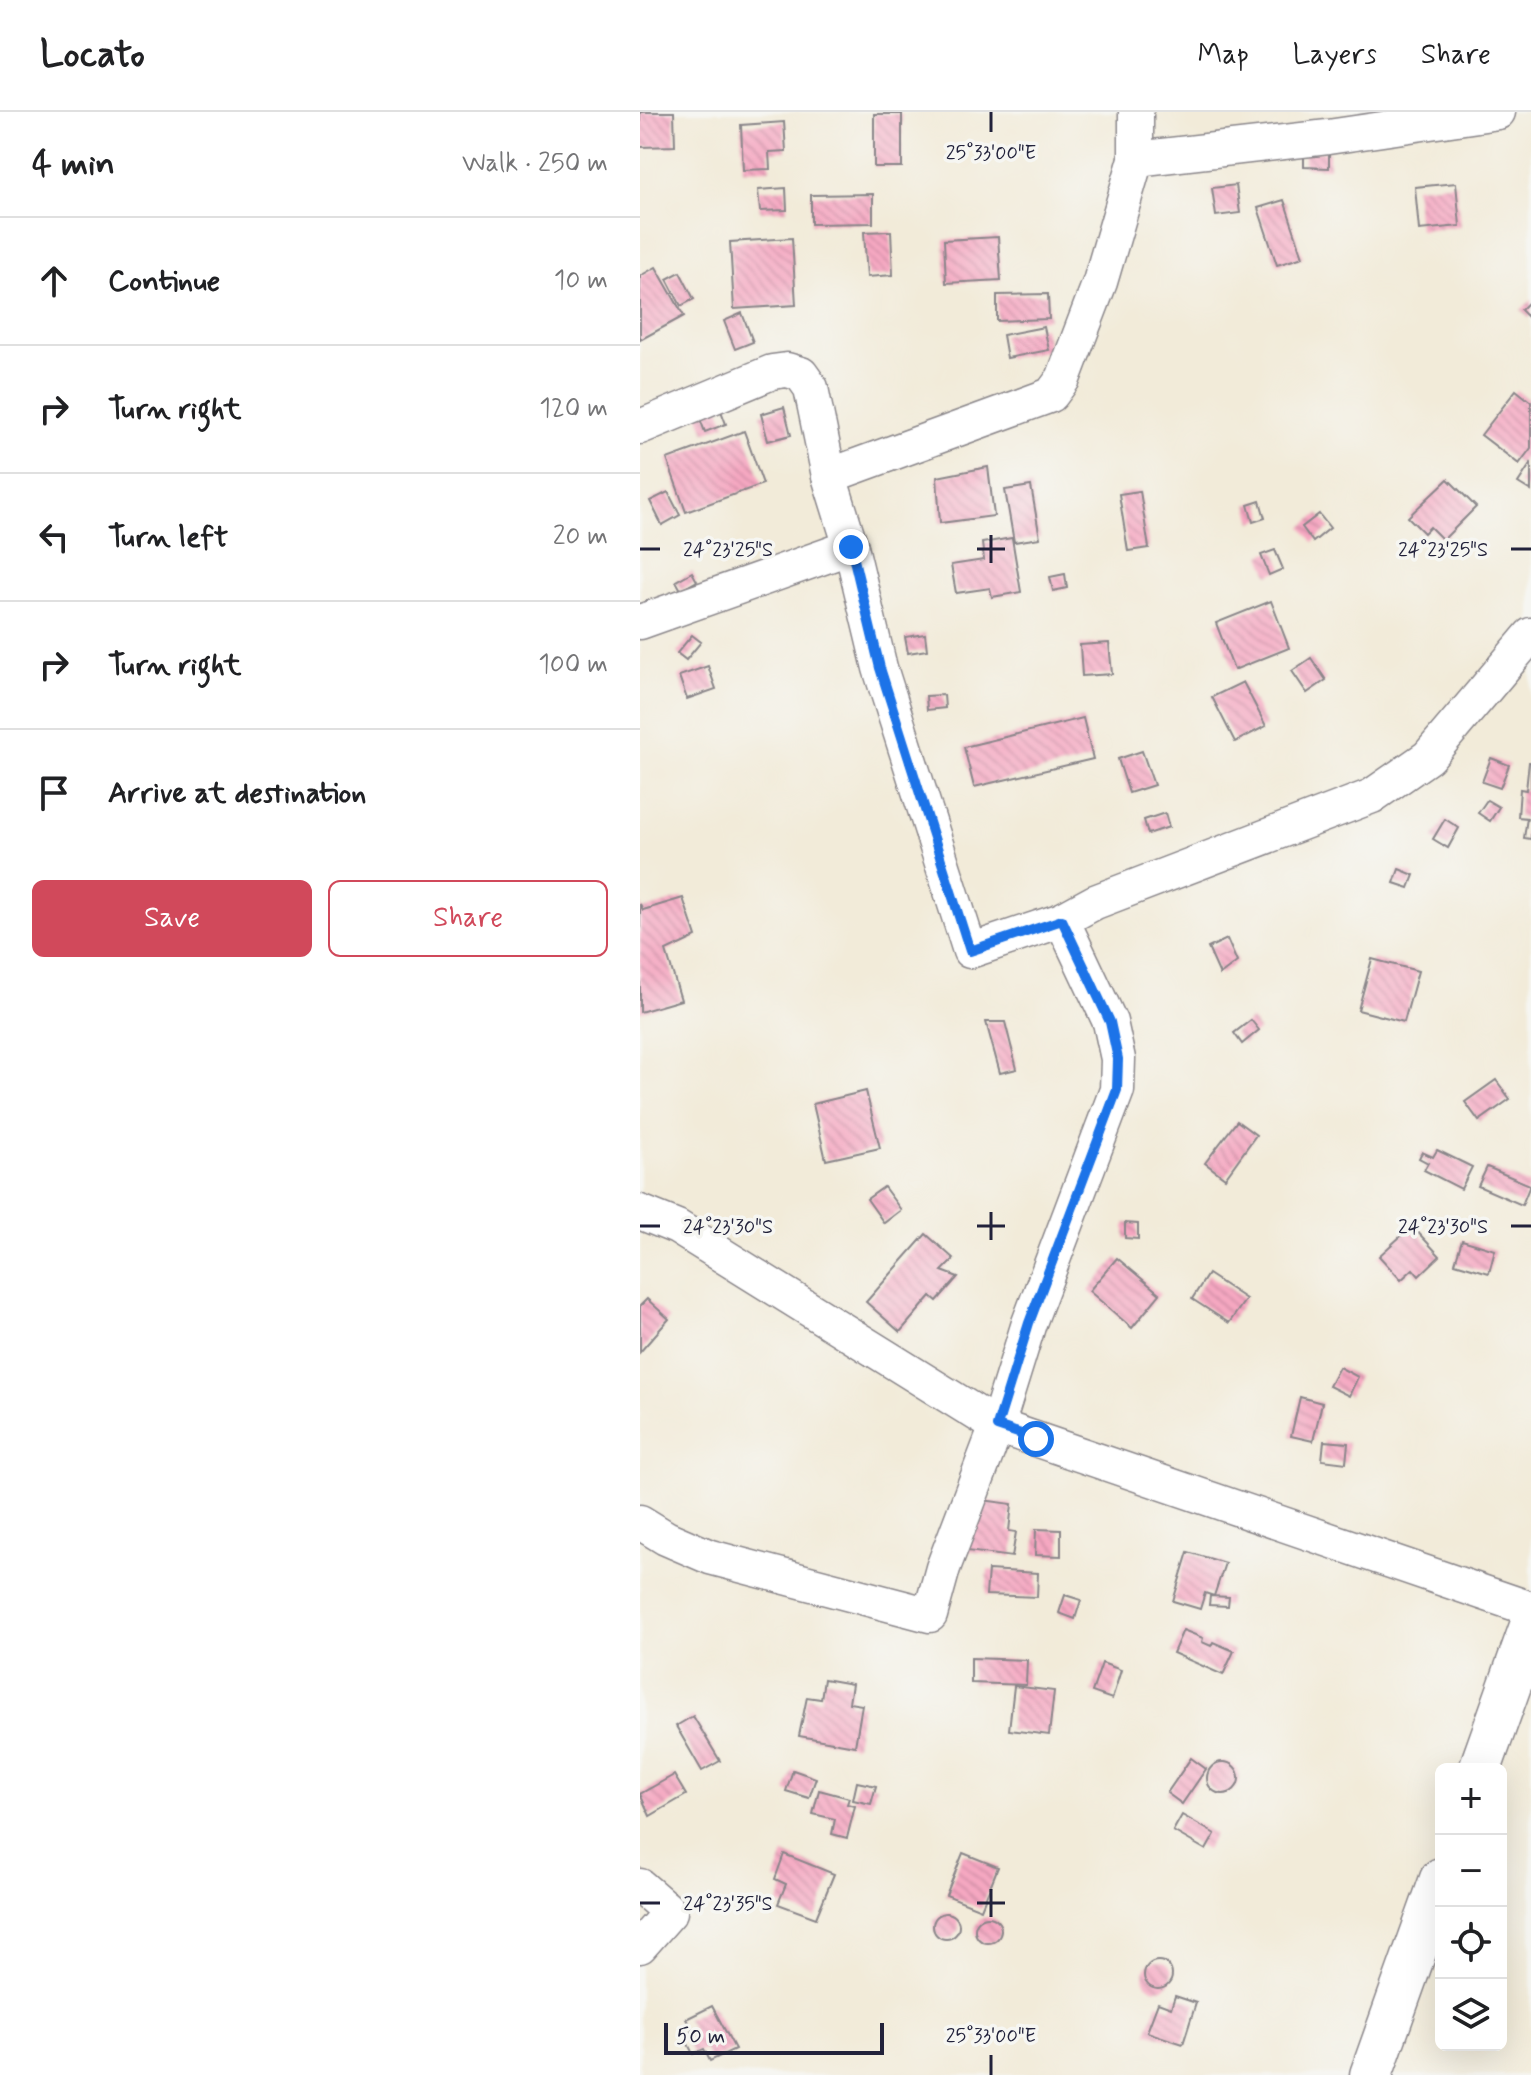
<!DOCTYPE html>
<html lang="en">
<head>
<meta charset="utf-8">
<style>
  body { margin:0; font-family:Mynerve,sans-serif; background:#f6f6f6; color:#202124 }
  .controls { position:absolute; right:24px; bottom:24px; display:grid; overflow:hidden; border-radius:12px; box-shadow:0 8px 32px #0002 }
  .controls button { width:72px; height:72px; display:grid; place-items:center; padding:0; border:0; border-bottom:2px solid #e0e0e0; background:#fff; color:#202124; font:40px sans-serif }
  .scale { position:absolute; left:24px; bottom:20px; width:220px; box-sizing:border-box; padding-left:8px; border:4px solid #22223b; border-top:0; font-size:22px; line-height:28px; white-space:nowrap; color:#22223b; -webkit-text-stroke:6px #f6f6f2; paint-order:stroke }
  .stop { position:absolute; width:24px; height:24px; margin:-18px; border:6px solid #1a73e8; border-radius:50%; background:#fff }
  .stop.end { background:#1a73e8; border-color:#fff; box-shadow:0 2px 8px #0008 }
  .list { margin:0; padding:0; list-style:none }
  h2 { display:flex; justify-content:space-between; align-items:center; height:104px; margin:0; padding:0 32px; font-size:34px }
  h2 small { font-size:26px; font-weight:400; color:#757577 }
  .list li { display:grid; grid-template-columns:52px 1fr auto; gap:24px; align-items:center; box-sizing:border-box; height:128px; padding:0 32px; border-top:2px solid #e0e0e0 }
  .list b { display:block; font-size:30px; white-space:nowrap }
  .list em { font-size:26px; font-style:normal; color:#757577 }
  .actions { display:flex; gap:16px; padding:24px 32px }
  .actions a { flex:1; padding:18px 0; border:2px solid #d1495b; border-radius:12px; text-align:center; font-size:28px; color:#d1495b }
  .actions .main { background:#d1495b; color:#fff }
  .icon { flex:none; width:44px; height:44px; fill:none; stroke:currentColor; stroke-width:2; stroke-linecap:round; stroke-linejoin:round }
  .map { position:relative; flex:none; width:891px; height:1963px; overflow:hidden }
  header { display:flex; align-items:center; gap:48px; box-sizing:border-box; height:112px; padding:0 40px; background:#fff; border-bottom:2px solid #e0e0e0 }
  header strong { font-size:38px }
  nav { display:flex; gap:44px; margin-inline-start:auto; font-size:28px }
  main { display:flex }
  aside { flex:1; background:#fff }
  .map>svg:first-child { display:block }
  .building { fill:url(#building-back-hatch) }
  .lines { fill:none; stroke-linecap:round; stroke-linejoin:round }
  .minor-casing { stroke:#8a868a; stroke-width:37 }
  .major-casing { stroke:#8a868a; stroke-width:45 }
  .minor { stroke:#fff; stroke-width:34 }
  .major { stroke:#fff; stroke-width:42 }
  .route { stroke:#1a73e8; stroke-width:10 }
  .ticks { fill:none; stroke:#22223b; stroke-width:3 }
  .ticks-label { font-size:20px; text-anchor:middle; fill:#22223b; stroke:#f6f6f2; stroke-width:7; stroke-linejoin:round; paint-order:stroke }
</style>
</head>
<body>
<header>
<strong>Locato</strong>
<nav><a>Map</a><a>Layers</a><a>Share</a></nav>
</header>
<main>
<aside>
<h2>4 min<small>Walk · 250 m</small></h2>
<ul class="list">
<li><svg class="icon" aria-label="ahead" viewBox="0 0 24 24"><path d="M12 20V5M6 11l6-6 6 6"/></svg><div><b>Continue</b></div><em>10 m</em></li>
<li><svg class="icon" aria-label="right" viewBox="0 0 24 24"><path d="M7 20v-9h11M14 6l5 5-5 5"/></svg><div><b>Turn right</b></div><em>120 m</em></li>
<li><svg class="icon" aria-label="left" viewBox="0 0 24 24"><path d="M17 20v-9H6M10 6l-5 5 5 5"/></svg><div><b>Turn left</b></div><em>20 m</em></li>
<li><svg class="icon" aria-label="right" viewBox="0 0 24 24"><path d="M7 20v-9h11M14 6l5 5-5 5"/></svg><div><b>Turn right</b></div><em>100 m</em></li>
<li><svg class="icon" aria-label="arrive" viewBox="0 0 24 24"><path d="M6 21V4h12l-3 4 3 4H6"/></svg><div><b>Arrive at destination</b></div></li>
</ul>
<div class="actions"><a class="main">Save</a><a>Share</a></div>
</aside>
<div class="map">
<svg width="891" height="1963" viewBox="0 0 891 1963">
  <defs>
    <pattern id="building-back-hatch" width="6" height="6" patternUnits="userSpaceOnUse" patternTransform="scale(2)"><rect width="6" height="6" fill="#f5a7c1"/><path d="M-1 5l2 2M0 0l6 6M5-1l2 2" fill="none" stroke="#d28fa7"/></pattern>
  </defs>
  <rect width="100%" height="100%" fill="#f6f6f2"/>
  <filter id="ink" filterUnits="userSpaceOnUse"><feTurbulence type="fractalNoise" baseFrequency=".0125" numOctaves="2"/><feDisplacementMap in="SourceGraphic" scale="16" xChannelSelector="R" yChannelSelector="G"/><feConvolveMatrix kernelMatrix="1 2 1 2 8 2 1 2 1" color-interpolation-filters="sRGB"/></filter>
  <filter id="wash" filterUnits="userSpaceOnUse"><feTurbulence type="fractalNoise" baseFrequency=".006" numOctaves="4" result="noise"/><feDisplacementMap in="SourceGraphic" scale="32" xChannelSelector="R" yChannelSelector="G"/><feGaussianBlur stdDeviation="1.8" result="paint"/><feColorMatrix in="noise" values="0 0 0 0 0 0 0 0 0 0 0 0 0 0 0 0 0 1.4 0 .05"/><feComposite in="paint" operator="in"/></filter>
  <g filter="url(#wash)">
    <rect width="100%" height="100%" fill="#f2ebd9"/>
    <g id="blocks">
      <g class="building">
        <polygon points="0,0 34,0 35,34 0,35"/>
        <rect x="234" y="2" width="28" height="53"/>
        <polygon points="144,10 146,39 129,40 130,57 103,58 101,13"/>
        <polygon points="664,39 689,40 689,56 664,55"/>
        <polygon points="816,71 820,114 779,118 775,75"/>
        <polygon points="596,73 600,101 576,104 572,76"/>
        <polygon points="146,76 147,98 120,99 118,78"/>
        <polygon points="233,82 233,111 171,112 171,83"/>
        <polygon points="644,88 663,145 637,153 618,96"/>
        <polygon points="251,119 253,163 227,165 224,120"/>
        <polygon points="358,125 361,168 306,171 304,128"/>
        <polygon points="152,126 156,193 94,197 90,130"/>
        <polygon points="16,155 44,204 0,228 0,164"/>
        <polygon points="40,160 54,187 41,194 27,167"/>
        <polygon points="408,182 409,207 357,209 357,183"/>
        <polygon points="891,188 891,204 889,206 881,198"/>
        <polygon points="102,201 113,230 95,237 84,209"/>
        <polygon points="404,215 409,238 367,246 363,223"/>
        <polygon points="876,278 891,290 891,336 879,352 841,323"/>
        <polygon points="78,291 86,312 65,320 57,299"/>
        <polygon points="144,295 151,323 128,329 121,302"/>
        <polygon points="104,319 123,372 46,400 27,347"/>
        <polygon points="891,351 891,379 878,371"/>
        <polygon points="348,355 354,404 300,411 297,365"/>
        <polygon points="808,367 836,395 803,428 790,415 784,421 768,405"/>
        <polygon points="391,374 400,426 374,430 365,378"/>
        <polygon points="500,379 509,436 488,439 479,382"/>
        <polygon points="28,380 40,403 22,413 10,389"/>
        <polygon points="620,389 625,406 613,410 608,393"/>
        <polygon points="679,402 690,416 673,430 662,415"/>
        <polygon points="372,426 381,480 352,485 350,476 316,481 311,453 344,448 342,431"/>
        <polygon points="635,438 643,457 629,463 621,443"/>
        <polygon points="52,460 57,469 41,478 36,469"/>
        <polygon points="425,462 427,476 413,479 410,465"/>
        <polygon points="631,489 649,536 594,558 576,511"/>
        <polygon points="285,522 287,538 268,541 265,525"/>
        <polygon points="52,523 61,530 46,548 37,541"/>
        <polygon points="469,531 472,562 442,564 440,533"/>
        <polygon points="671,546 686,568 667,581 652,559"/>
        <polygon points="68,554 76,577 47,587 39,564"/>
        <polygon points="603,570 626,614 595,630 572,585"/>
        <polygon points="304,583 305,596 287,598 286,584"/>
        <polygon points="443,606 453,647 334,675 324,635"/>
        <polygon points="502,639 514,673 489,681 478,647"/>
        <polygon points="851,646 869,653 860,676 842,670"/>
        <polygon points="889,650 891,650 891,727 884,726 887,706 878,705 880,677 886,678"/>
        <polygon points="847,688 859,695 850,709 838,701"/>
        <polygon points="525,701 529,715 508,722 504,708"/>
        <polygon points="805,707 819,716 808,736 793,727"/>
        <polygon points="759,757 774,763 769,776 754,771"/>
        <polygon points="43,786 56,825 26,839 41,888 0,900 0,792 3,798"/>
        <polygon points="587,827 597,850 580,863 568,836"/>
        <polygon points="732,847 778,859 764,910 718,898"/>
        <polygon points="611,908 619,918 602,932 594,921"/>
        <polygon points="346,910 365,910 377,957 360,961"/>
        <polygon points="856,968 870,987 839,1009 825,990"/>
        <polygon points="226,979 240,1036 186,1048 173,992"/>
        <polygon points="597,1009 616,1023 585,1066 565,1051"/>
        <polygon points="797,1038 832,1055 821,1077 784,1058 788,1051 779,1046 782,1040 793,1045"/>
        <polygon points="847,1055 890,1073 882,1093 838,1074"/>
        <polygon points="244,1075 261,1098 244,1111 227,1087"/>
        <polygon points="485,1111 498,1112 498,1127 485,1126"/>
        <polygon points="772,1114 800,1144 779,1164 773,1157 761,1168 739,1144"/>
        <polygon points="286,1122 314,1147 302,1159 318,1165 297,1189 291,1184 260,1220 226,1190"/>
        <polygon points="822,1128 855,1138 849,1161 815,1151"/>
        <polygon points="477,1146 520,1182 492,1216 449,1179"/>
        <polygon points="568,1162 606,1187 589,1211 552,1187"/>
        <polygon points="7,1187 29,1207 0,1240 0,1194"/>
        <polygon points="699,1255 718,1265 709,1284 689,1274"/>
        <polygon points="660,1285 682,1291 673,1329 651,1324"/>
        <polygon points="684,1329 708,1331 706,1351 682,1348"/>
        <polygon points="335,1387 372,1392 369,1419 376,1420 372,1445 327,1439"/>
        <polygon points="396,1417 421,1418 421,1444 395,1443"/>
        <polygon points="548,1440 585,1451 574,1484 565,1481 560,1497 533,1489"/>
        <polygon points="348,1458 398,1461 397,1485 346,1483"/>
        <polygon points="425,1483 441,1488 435,1507 419,1501"/>
        <polygon points="570,1484 589,1485 588,1494 569,1493"/>
        <polygon points="543,1518 563,1526 562,1530 571,1534 573,1530 594,1539 583,1563 533,1541"/>
        <polygon points="331,1546 387,1548 386,1573 331,1571"/>
        <polygon points="462,1551 481,1558 472,1587 452,1580"/>
        <polygon points="184,1567 212,1572 209,1591 222,1593 215,1634 159,1624 167,1585 181,1587"/>
        <polygon points="374,1574 414,1579 409,1623 369,1618"/>
        <polygon points="53,1604 80,1649 62,1659 36,1614"/>
        <polygon points="551,1646 566,1657 542,1692 527,1681"/>
        <circle cx="583" cy="1666" r="16"/>
        <polygon points="153,1658 176,1666 169,1686 146,1679"/>
        <polygon points="34,1663 46,1683 10,1704 0,1682"/>
        <polygon points="217,1670 236,1674 231,1692 213,1688"/>
        <polygon points="179,1678 209,1686 207,1692 215,1694 207,1726 192,1722 195,1707 173,1702"/>
        <polygon points="542,1703 575,1722 566,1738 533,1719"/>
        <polygon points="323,1741 358,1755 341,1797 306,1783"/>
        <polygon points="144,1742 194,1762 176,1806 138,1792 146,1772 135,1767"/>
        <circle cx="306" cy="1814" r="13"/>
        <circle cx="348" cy="1818" r="13"/>
        <circle cx="518" cy="1863" r="14"/>
        <polygon points="535,1884 556,1891 543,1932 507,1920 518,1891 531,1896"/>
        <polygon points="72,1894 95,1937 70,1949 64,1937 53,1942 44,1924 53,1919 46,1907"/>
      </g>
    </g>
  </g>
  <g filter="url(#ink)">
    <use href="#blocks" fill-opacity="0" stroke="#8a868a" stroke-width="2"/>
    <g class="lines">
      <g class="minor-casing">
        <g id="minor">
          <polyline points="496,47 688,25 858,0"/>
          <polyline points="0,315 132,260 147,258 161,262 171,276 189,364 211,435 240,556 330,839 422,808 455,790 732,684 788,645 891,523"/>
          <polyline points="189,364 411,283 423,267 460,170 496,47 496,0"/>
          <polyline points="0,510 211,435"/>
          <polyline points="0,1100 37,1115 357,1314 891,1497"/>
          <polyline points="0,1410 26,1426 70,1445 290,1503 303,1456 357,1314 389,1211 477,978 478,947 470,910 422,808"/>
          <polyline points="0,1774 30,1800 0,1834"/>
        </g>
      </g>
      <g class="major-casing">
        <g id="major">
          <polyline points="840,1657 891,1514"/>
          <polyline points="731,1963 801,1767"/>
        </g>
      </g>
      <use href="#minor" class="minor"/>
      <use href="#major" class="major"/>
    </g>
  </g>
  <g class="lines" filter="url(#ink)">
    <polyline class="route" points="211,435 240,556 330,839 422,808 470,910 478,947 477,978 389,1211 357,1314 396,1327"/>
  </g>
  <path class="ticks" d="M 351,0 L 351,20M 351,423 L 351,451M 0,437 L 20,437M 337,437 L 365,437M 871,437 L 891,437M 351,1100 L 351,1128M 0,1114 L 20,1114M 337,1114 L 365,1114M 871,1114 L 891,1114M 351,1777 L 351,1805M 0,1791 L 20,1791M 337,1791 L 365,1791M 351,1943 L 351,1963"/>
  <g class="ticks-label">
    <text x="351" y="47">25°33'00"E</text>
    <text x="88" y="444">24°23'25"S</text>
    <text x="803" y="444">24°23'25"S</text>
    <text x="88" y="1121">24°23'30"S</text>
    <text x="803" y="1121">24°23'30"S</text>
    <text x="88" y="1798">24°23'35"S</text>
    <text x="351" y="1930">25°33'00"E</text>
  </g>
</svg>
<div class="controls">
<button>+</button>
<button>−</button>
<button><svg class="icon" aria-label="locate" viewBox="0 0 24 24"><circle cx="12" cy="12" r="6"/><path d="M12 2v4M12 18v4M2 12h4M18 12h4"/></svg></button>
<button><svg class="icon" aria-label="layers" viewBox="0 0 24 24"><path d="M12 4l9 5-9 5-9-5zM3 14l9 5 9-5"/></svg></button>
</div>
<div class="scale">50 m</div>
<div class="stop" style="left:396px;top:1327px"></div>
<div class="stop end" style="left:211px;top:435px"></div>
</div>
</main>
</body>
</html>
